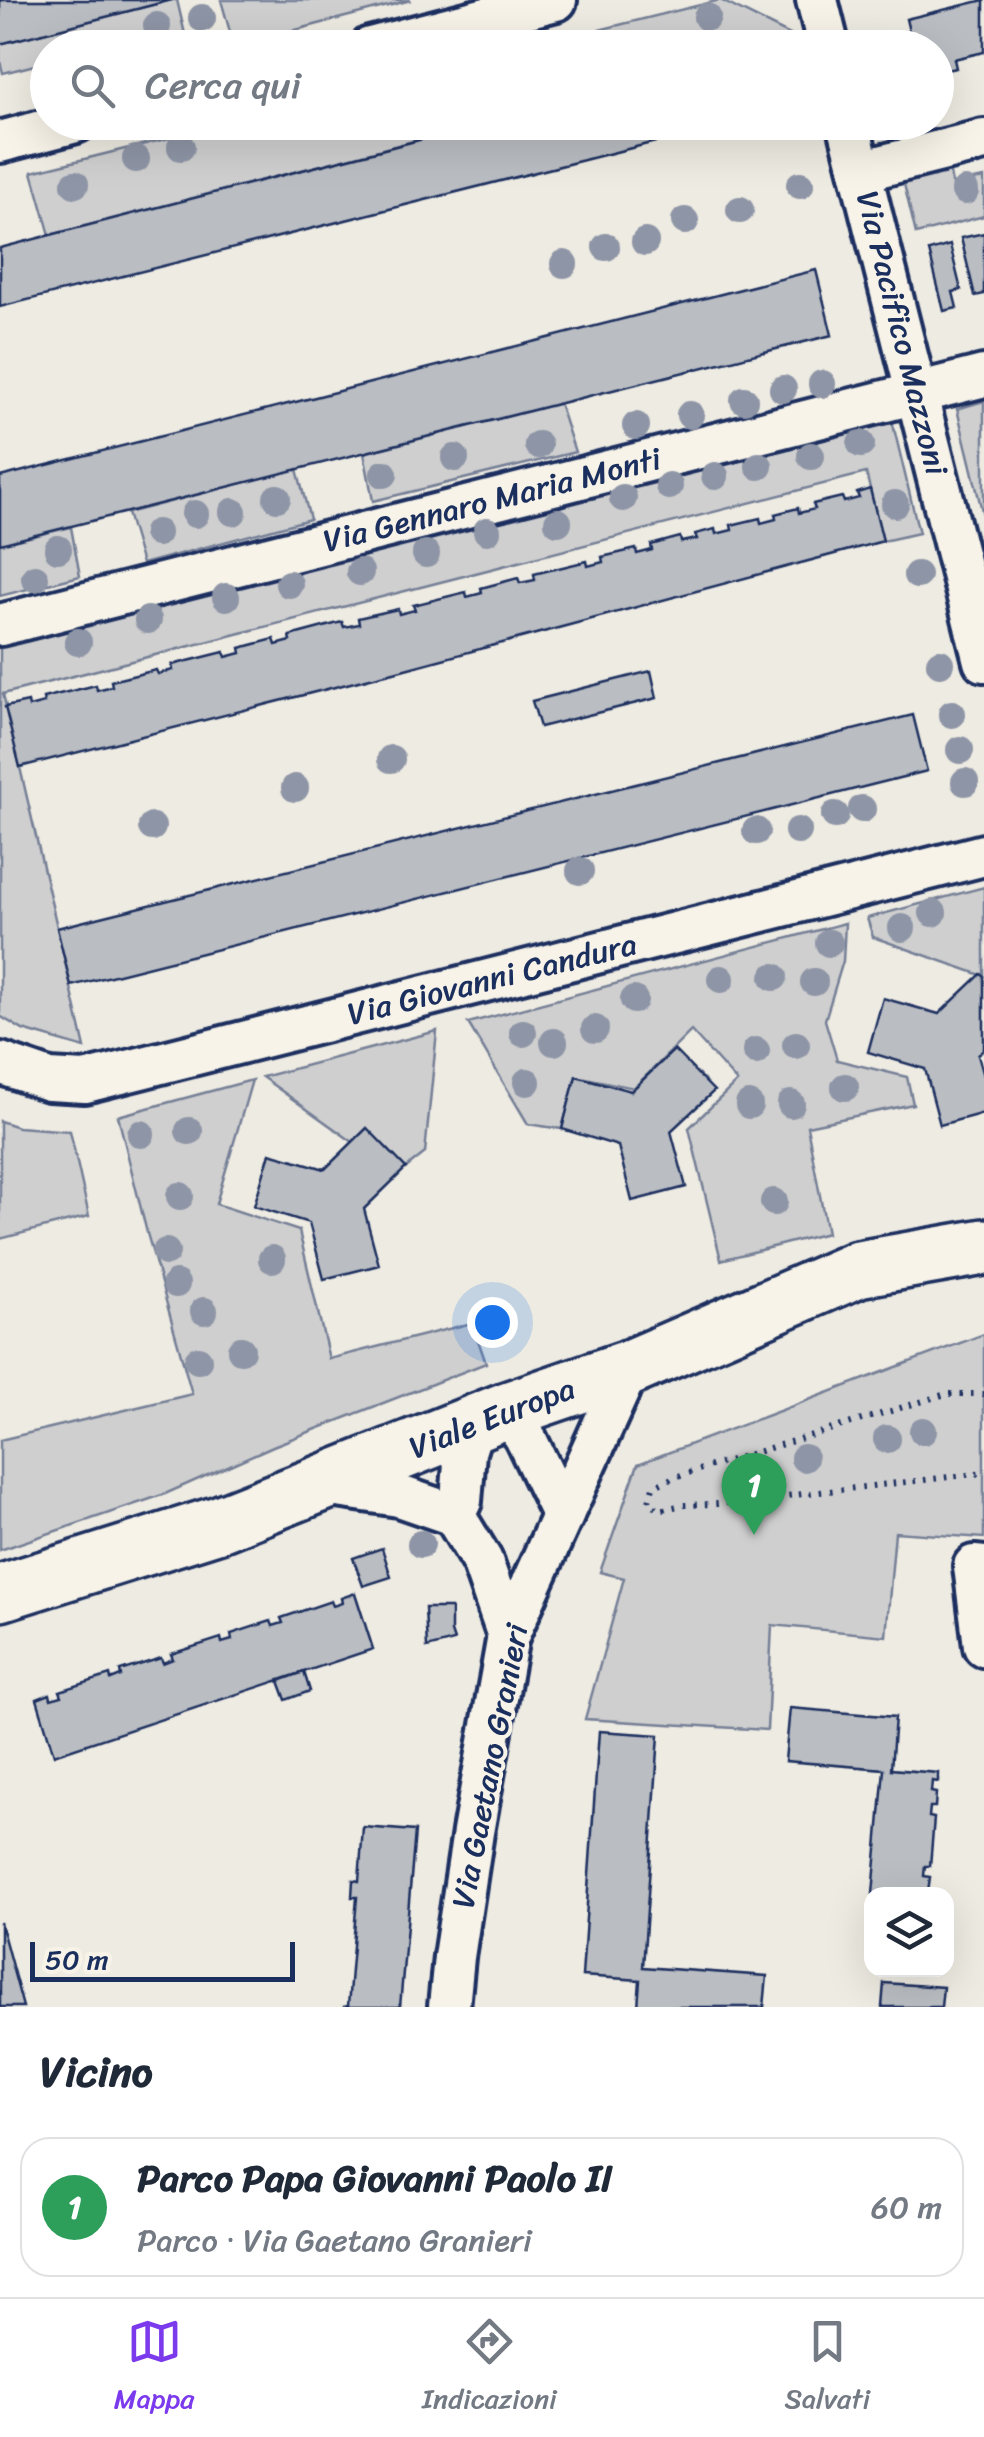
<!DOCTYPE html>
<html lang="it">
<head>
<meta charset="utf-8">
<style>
  body { margin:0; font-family:Sriracha,sans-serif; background:#f6f6f7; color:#1f2937 }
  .controls { position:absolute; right:30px; bottom:30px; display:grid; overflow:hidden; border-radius:20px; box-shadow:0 10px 40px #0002 }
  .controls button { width:90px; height:90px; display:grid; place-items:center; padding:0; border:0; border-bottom:2px solid #e0e1e3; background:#fff; color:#1f2937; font:50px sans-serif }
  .scale { position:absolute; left:30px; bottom:25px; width:265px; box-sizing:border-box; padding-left:10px; border:5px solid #1b2f5e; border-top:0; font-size:28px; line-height:35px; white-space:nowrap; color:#1b2f5e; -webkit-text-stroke:8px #f7f3e8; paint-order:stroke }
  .you { position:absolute; left:492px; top:1322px; width:35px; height:35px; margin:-25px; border:8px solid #fff; border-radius:50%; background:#1a73e8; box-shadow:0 0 0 15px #1a73e833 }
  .badge { display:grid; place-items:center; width:65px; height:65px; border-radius:50%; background:#7c3aed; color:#fff; font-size:32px; font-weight:700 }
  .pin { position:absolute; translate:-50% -82px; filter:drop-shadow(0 2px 5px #0008) }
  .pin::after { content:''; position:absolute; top:52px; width:35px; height:30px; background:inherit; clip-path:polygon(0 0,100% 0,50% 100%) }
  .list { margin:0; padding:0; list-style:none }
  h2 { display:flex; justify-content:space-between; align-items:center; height:130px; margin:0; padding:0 40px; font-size:42px }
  h2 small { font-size:32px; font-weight:400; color:#747a83 }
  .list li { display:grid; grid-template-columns:65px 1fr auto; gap:30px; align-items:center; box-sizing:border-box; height:140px; margin:0 20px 20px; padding:0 20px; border:2px solid #e0e1e3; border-radius:30px }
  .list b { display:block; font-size:38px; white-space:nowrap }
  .list p { margin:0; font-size:32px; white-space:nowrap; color:#747a83 }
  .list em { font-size:32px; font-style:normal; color:#747a83 }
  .icon { flex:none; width:55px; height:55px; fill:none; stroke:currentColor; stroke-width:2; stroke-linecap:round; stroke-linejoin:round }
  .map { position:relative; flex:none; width:984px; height:2007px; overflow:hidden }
  .search { position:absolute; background:#fff; box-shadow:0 10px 40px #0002; left:30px; right:30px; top:30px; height:110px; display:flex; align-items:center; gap:25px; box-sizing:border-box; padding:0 35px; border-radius:55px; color:#747a83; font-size:38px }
  .sheet { height:290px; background:#fff }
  nav { display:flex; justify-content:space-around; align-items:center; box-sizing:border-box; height:140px; border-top:2px solid #e0e1e3; background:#fff; font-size:28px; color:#747a83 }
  nav a { display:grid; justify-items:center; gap:5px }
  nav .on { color:#7c3aed }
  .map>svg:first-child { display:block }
  .green { fill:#cfcfcf; stroke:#757f96; stroke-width:2.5 }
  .building { fill:#babdc2; stroke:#1b2f5e; stroke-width:2.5 }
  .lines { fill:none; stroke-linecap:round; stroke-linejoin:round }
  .street-casing { stroke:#1b2f5e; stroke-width:48 }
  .secondary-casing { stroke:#1b2f5e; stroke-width:62 }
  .path { stroke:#1b2f5e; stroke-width:6; stroke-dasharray:2.5 8; stroke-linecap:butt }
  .street { stroke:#f7f3e8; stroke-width:40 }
  .secondary { stroke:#f7f3e8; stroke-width:55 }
  .tree { fill:#8e95a6 }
  .labels { text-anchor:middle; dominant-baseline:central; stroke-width:8; stroke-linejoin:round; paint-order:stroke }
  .street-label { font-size:32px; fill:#1b2f5e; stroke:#f7f3e8 }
</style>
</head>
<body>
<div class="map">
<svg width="984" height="2007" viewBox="0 0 984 2007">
  <rect width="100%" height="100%" fill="#eeebe2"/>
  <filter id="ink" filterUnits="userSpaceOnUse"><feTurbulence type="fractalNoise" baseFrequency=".01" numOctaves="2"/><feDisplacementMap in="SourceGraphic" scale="20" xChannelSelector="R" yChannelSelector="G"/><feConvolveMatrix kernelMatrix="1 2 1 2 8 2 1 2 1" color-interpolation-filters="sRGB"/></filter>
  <g filter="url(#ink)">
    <g class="green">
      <polygon points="172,0 177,0 188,47 48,48 47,62 3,73 0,61 0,44"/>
      <polygon points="221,0 411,0 234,46"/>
      <polygon points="720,0 800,40 770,48 530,47"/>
      <polygon points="230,123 483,123 50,235 32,172"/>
      <polygon points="949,168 952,184 984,178 984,216 916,234 903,180"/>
      <polygon points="984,401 984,519 957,409"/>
      <polygon points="559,403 575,452 373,501 364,453"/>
      <polygon points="891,416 919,533 883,541 866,473 3,694 85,1048 23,1030 0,1016 0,645"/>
      <polygon points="297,469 310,519 142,564 127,513"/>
      <polygon points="71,527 80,576 0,596 0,544"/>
      <polygon points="984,887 984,976 873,937 867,918"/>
      <polygon points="845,923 843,961 825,1020 837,1060 907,1077 913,1104 807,1126 827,1233 721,1260 689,1128 737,1082 691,1031 634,1088 576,1076 562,1129 528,1124 468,1023"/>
      <polygon points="437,1031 425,1153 406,1168 367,1128 353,1142 262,1077"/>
      <polygon points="252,1080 216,1204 299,1231 329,1359 472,1323 486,1363 273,1446 165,1494 0,1550 0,1440 192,1394 147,1233 118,1116"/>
      <polygon points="0,1121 18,1127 70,1131 89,1216 0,1239"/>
      <polygon points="984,1334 984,1538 895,1532 886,1636 772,1625 767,1730 585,1719 624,1578 600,1572 638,1464"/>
    </g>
    <g class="building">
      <polygon points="0,0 172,0 0,44"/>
      <polygon points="984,0 984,52 954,59 956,68 936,72 936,48 913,48 906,19"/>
      <polygon points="489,122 735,122 0,307 0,248"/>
      <polygon points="984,233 984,294 975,296 961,238"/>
      <polygon points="950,245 961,290 953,292 957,308 944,311 929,251"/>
      <polygon points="816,270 832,335 0,544 0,477"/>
      <polygon points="870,489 883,541 394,672 20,767 5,707 28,702 29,707 44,703 43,698 96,685 97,690 112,686 111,681 156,670 158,674 173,670 172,665 224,652 226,657 241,653 240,648 274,639 276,645 291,641 290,636 342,622 344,627 359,624 358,618 398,609 399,614 415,610 413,605 466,592 467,597 482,593 481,588 518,578 520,583 535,580 534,574 587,561 588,566 603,562 602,557 636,549 637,554 652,550 651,545 680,537 681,542 697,539 695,534 715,529 716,534 732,530 731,525 760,518 761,523 776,519 775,514 798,508 799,513 815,509 813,504 842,497 844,502 859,498 857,493"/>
      <polygon points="651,671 657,698 540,727 532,701"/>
      <polygon points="913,715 927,771 71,986 57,928"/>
      <polygon points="981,974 984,976 984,1049 978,1055 984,1076 984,1113 940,1125 925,1069 868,1052 883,998 939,1014"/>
      <polygon points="674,1050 714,1091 671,1131 686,1187 632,1201 618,1146 562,1129 576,1076 631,1091"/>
      <polygon points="367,1128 406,1168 364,1209 379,1265 324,1279 309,1223 254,1206 270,1153 325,1169"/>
      <polygon points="382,1548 391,1577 363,1586 353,1558"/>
      <polygon points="355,1593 373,1649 54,1755 37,1699 50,1694 51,1699 62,1696 60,1691 110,1675 111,1680 121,1676 120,1671 161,1658 163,1663 173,1659 171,1654 221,1638 222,1643 232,1640 231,1634 271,1621 273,1626 283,1623 281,1618 331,1601 333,1606 342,1603 341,1598"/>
      <polygon points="425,1608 451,1608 451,1632 454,1641 427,1648"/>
      <polygon points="304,1672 310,1691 286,1700 279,1681"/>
      <polygon points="790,1708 895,1717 891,1769 938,1773 938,1782 932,1781 931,1792 936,1793 935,1807 930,1807 929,1817 934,1818 930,1866 925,1866 924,1876 930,1877 928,1892 923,1891 923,1894 873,1894 884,1769 785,1761"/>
      <polygon points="599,1731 659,1735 643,1967 767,1976 764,2007 638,2007 640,1980 582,1976"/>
      <polygon points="363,1827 415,1831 400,2007 343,2007 348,2006 357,1897 352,1897 353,1880 359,1881"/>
      <polygon points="0,1922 23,2007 0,2007"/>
      <polygon points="884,1983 943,1987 941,2007 882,2007"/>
    </g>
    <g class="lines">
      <g class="street-casing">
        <g id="street">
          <polyline points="817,0 829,48"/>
          <polyline points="370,48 556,0"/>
          <polyline points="848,122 984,661"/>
          <polyline points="0,142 76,122"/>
          <polyline points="861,171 984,140"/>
          <polyline points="0,625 984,376"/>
          <polyline points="0,1063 49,1080 85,1082 984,855"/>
          <polyline points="507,1410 525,1437 563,1516"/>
          <polyline points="324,1485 399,1496 454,1515 482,1561 508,1636"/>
          <polyline points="454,1515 461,1501 465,1452 474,1423"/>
          <polyline points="984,1567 974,1566 984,1646"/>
          <polyline points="449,2007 454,1957 473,1832 508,1636 629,1368"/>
        </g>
      </g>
      <g class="secondary-casing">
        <polyline id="secondary" points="0,1593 219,1524 507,1410 629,1368 858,1269 984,1247"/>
      </g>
      <polyline class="path" points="984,1394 946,1394 672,1478 653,1487 649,1501 659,1510 683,1505 717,1504 984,1473"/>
      <use href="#street" class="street"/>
      <use href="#secondary" class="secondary"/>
    </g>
    <g class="tree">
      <circle cx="707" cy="17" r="14"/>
      <circle cx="202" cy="18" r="14"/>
      <circle cx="157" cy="26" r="14"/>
      <circle cx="181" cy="147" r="14"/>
      <circle cx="136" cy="159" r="14"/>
      <circle cx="75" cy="184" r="14"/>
      <circle cx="800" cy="185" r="14"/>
      <circle cx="965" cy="191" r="14"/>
      <circle cx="740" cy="210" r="14"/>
      <circle cx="685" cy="221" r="14"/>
      <circle cx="645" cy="242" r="14"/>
      <circle cx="606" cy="247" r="14"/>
      <circle cx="564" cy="264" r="14"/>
      <circle cx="822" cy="384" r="14"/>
      <circle cx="783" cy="389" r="14"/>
      <circle cx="744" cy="400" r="14"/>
      <circle cx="690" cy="415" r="14"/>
      <circle cx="636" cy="426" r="14"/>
      <circle cx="861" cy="444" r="14"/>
      <circle cx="538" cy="445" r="14"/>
      <circle cx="811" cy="456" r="14"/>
      <circle cx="455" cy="458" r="14"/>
      <circle cx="759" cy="466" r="14"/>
      <circle cx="384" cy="474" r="14"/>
      <circle cx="715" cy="476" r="14"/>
      <circle cx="669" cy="486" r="14"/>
      <circle cx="277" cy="498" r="14"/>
      <circle cx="623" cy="498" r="14"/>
      <circle cx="895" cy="504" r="14"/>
      <circle cx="233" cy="512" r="14"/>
      <circle cx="195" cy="514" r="14"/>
      <circle cx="558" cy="522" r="14"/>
      <circle cx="487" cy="531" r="14"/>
      <circle cx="157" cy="533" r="14"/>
      <circle cx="58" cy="549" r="14"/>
      <circle cx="426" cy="554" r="14"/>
      <circle cx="360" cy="572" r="14"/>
      <circle cx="917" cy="575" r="14"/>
      <circle cx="35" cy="578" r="14"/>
      <circle cx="289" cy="584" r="14"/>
      <circle cx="226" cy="597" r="14"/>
      <circle cx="148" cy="620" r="14"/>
      <circle cx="78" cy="642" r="14"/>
      <circle cx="940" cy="663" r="14"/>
      <circle cx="952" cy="714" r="14"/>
      <circle cx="960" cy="750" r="14"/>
      <circle cx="391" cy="759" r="14"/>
      <circle cx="965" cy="782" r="14"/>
      <circle cx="295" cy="788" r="14"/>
      <circle cx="862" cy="809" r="14"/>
      <circle cx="835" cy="815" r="14"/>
      <circle cx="152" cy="827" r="14"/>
      <circle cx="756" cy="831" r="14"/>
      <circle cx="798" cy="831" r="14"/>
      <circle cx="580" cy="871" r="14"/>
      <circle cx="933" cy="913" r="14"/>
      <circle cx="902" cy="928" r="14"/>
      <circle cx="829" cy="943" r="14"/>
      <circle cx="774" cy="977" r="14"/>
      <circle cx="721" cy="979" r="14"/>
      <circle cx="814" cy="982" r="14"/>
      <circle cx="634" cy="1000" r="14"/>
      <circle cx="595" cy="1029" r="14"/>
      <circle cx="523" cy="1033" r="14"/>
      <circle cx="554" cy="1042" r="14"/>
      <circle cx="796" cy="1045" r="14"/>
      <circle cx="756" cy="1051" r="14"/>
      <circle cx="527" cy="1082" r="14"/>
      <circle cx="845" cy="1087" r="14"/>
      <circle cx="791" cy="1104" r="14"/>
      <circle cx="749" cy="1105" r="14"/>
      <circle cx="189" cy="1131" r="14"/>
      <circle cx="141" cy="1134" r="14"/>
      <circle cx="180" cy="1196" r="14"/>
      <circle cx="774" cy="1202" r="14"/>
      <circle cx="166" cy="1252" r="14"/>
      <circle cx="272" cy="1259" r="14"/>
      <circle cx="176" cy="1284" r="14"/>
      <circle cx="204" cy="1311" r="14"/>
      <circle cx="241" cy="1350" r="14"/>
      <circle cx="198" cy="1360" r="14"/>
      <circle cx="923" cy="1431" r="14"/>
      <circle cx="887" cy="1439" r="14"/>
      <circle cx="804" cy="1458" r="14"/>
      <circle cx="755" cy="1484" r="14"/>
      <circle cx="421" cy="1544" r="14"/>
    </g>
  </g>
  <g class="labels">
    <g class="street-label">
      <text transform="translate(902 333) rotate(76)">Via Pacifico Mazzoni</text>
      <text transform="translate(492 500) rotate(-14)">Via Gennaro Maria Monti</text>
      <text transform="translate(492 979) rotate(-14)">Via Giovanni Candura</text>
      <text transform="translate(492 1418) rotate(-21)">Viale Europa</text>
      <text transform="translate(490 1766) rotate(-79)">Via Gaetano Granieri</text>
    </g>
  </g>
</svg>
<div class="controls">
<button><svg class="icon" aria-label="layers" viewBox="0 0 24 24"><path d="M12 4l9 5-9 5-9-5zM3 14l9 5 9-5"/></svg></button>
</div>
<div class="scale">50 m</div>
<div class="you"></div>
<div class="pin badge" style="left:754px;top:1535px;background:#2e9e5b">1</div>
<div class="search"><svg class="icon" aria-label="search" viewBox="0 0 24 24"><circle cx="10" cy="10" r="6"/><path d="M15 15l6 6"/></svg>Cerca qui</div>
</div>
<section class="sheet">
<h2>Vicino<small></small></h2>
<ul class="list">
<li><span class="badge" style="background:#2e9e5b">1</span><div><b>Parco Papa Giovanni Paolo II</b><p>Parco · Via Gaetano Granieri</p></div><em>60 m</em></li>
</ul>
</section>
<nav>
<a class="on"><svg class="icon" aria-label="map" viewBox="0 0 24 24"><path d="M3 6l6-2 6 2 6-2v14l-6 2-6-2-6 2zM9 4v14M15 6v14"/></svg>Mappa</a>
<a><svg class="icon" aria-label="directions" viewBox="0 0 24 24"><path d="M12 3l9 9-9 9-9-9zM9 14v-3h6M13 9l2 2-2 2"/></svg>Indicazioni</a>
<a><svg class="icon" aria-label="saved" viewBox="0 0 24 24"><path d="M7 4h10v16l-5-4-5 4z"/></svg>Salvati</a>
</nav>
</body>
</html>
